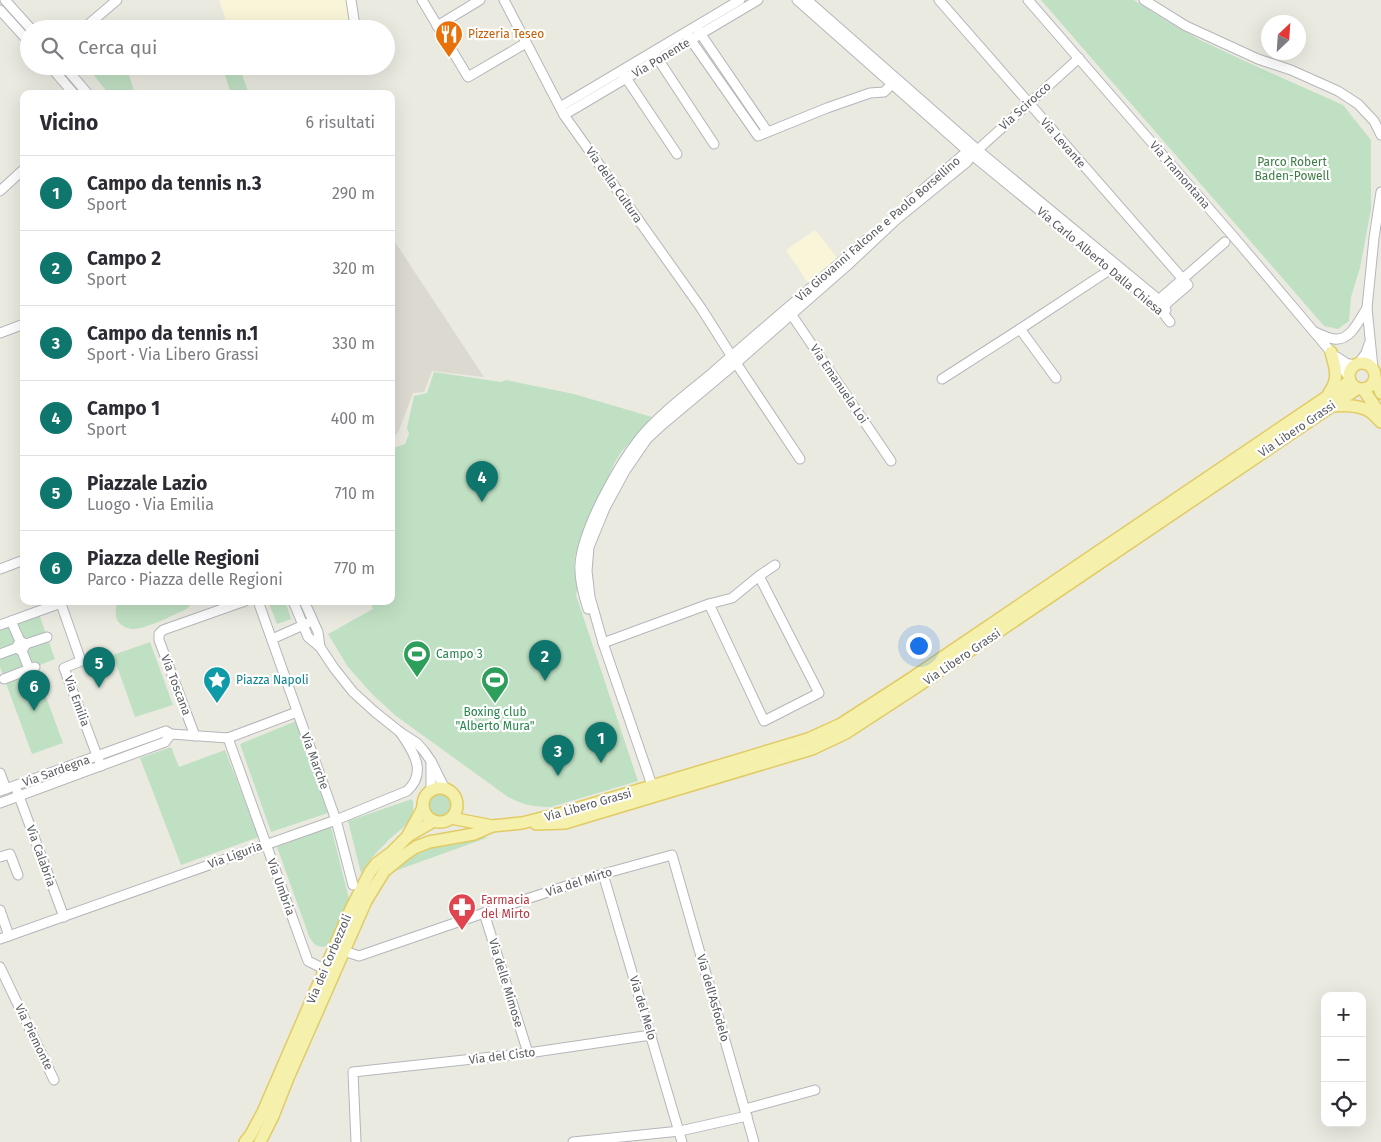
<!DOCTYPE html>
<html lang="it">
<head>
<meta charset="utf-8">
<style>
  body { margin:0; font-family:"Fira Sans",sans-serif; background:#f2f2f3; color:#2b2b33 }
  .controls { position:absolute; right:15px; bottom:15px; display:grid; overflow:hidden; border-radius:10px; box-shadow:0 5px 20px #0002 }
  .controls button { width:45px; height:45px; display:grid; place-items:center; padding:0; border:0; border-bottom:1px solid #e1e1e2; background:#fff; color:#2b2b33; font:25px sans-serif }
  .compass { position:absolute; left:1261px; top:15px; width:45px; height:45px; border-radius:50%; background:#fff; box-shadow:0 5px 20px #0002; rotate:25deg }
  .you { position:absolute; left:918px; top:645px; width:18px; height:18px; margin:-12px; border:4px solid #fff; border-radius:50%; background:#1a73e8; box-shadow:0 0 0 8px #1a73e833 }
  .badge { display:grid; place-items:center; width:32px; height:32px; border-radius:50%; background:#0f766e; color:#fff; font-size:16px; font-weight:700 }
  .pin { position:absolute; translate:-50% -41px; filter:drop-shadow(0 1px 2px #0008) }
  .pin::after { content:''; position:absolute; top:26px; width:18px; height:15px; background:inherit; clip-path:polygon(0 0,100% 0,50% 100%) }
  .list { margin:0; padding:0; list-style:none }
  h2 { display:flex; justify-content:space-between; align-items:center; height:65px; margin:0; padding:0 20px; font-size:21px }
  h2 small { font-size:16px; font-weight:400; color:#7c7c81 }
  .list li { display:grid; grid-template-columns:32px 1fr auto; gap:15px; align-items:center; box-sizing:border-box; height:75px; padding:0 20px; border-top:1px solid #e1e1e2 }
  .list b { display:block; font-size:19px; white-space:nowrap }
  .list p { margin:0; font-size:16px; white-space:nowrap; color:#7c7c81 }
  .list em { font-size:16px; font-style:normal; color:#7c7c81 }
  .icon { flex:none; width:28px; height:28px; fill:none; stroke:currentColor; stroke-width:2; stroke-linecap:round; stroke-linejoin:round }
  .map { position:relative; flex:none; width:1381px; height:1142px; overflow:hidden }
  .search { position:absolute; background:#fff; box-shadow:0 5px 20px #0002; left:20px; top:20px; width:375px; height:55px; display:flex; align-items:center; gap:12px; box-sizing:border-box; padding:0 18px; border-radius:28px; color:#7c7c81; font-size:19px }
  .panel { position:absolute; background:#fff; box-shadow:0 5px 20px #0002; left:20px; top:90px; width:375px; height:515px; border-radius:10px }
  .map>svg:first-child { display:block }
  .commercial { fill:#f9f5d8 }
  .education { fill:#dbd9d0 }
  .green { fill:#c0e0c3 }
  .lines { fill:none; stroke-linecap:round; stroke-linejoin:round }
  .minor-casing { stroke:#b4b6ba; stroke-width:11 }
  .major-casing { stroke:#e1cb64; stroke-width:14 }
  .minor { stroke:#fff; stroke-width:9 }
  .major { stroke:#f5f1ac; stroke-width:11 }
  .labels { text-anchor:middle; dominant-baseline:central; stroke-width:4.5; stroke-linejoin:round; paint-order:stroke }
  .food-label { font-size:12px; fill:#c56008; stroke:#fff; text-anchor:start }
  .street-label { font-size:12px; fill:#5a5c60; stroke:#fff }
  .park-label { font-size:12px; fill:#3d7c46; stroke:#fff }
  .leisure-label { font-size:12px; fill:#27864d; stroke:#fff; text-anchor:start }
  .culture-label { font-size:12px; fill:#0d838f; stroke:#fff; text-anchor:start }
  .health-label { font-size:12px; fill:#be3a42; stroke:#fff; text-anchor:start }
</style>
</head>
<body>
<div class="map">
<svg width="1381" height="1142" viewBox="0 0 1381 1142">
  <rect width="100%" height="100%" fill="#ebeae1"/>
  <g class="commercial">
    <polygon points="219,0 350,0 352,29 229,29"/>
    <polygon points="815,230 839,260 810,286 786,250"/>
  </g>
  <polygon class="education" points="391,236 484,377 432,371 424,392 413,393 398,433 391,438"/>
  <g class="green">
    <polygon points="1041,0 1134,0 1160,17 1200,40 1262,69 1343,105 1371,140 1371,209 1360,268 1351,297 1349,321 1338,329 1324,326"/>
    <polygon points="126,66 135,94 109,94 86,66"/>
    <polygon points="222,66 239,66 249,94 231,94"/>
    <path d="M 434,372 L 501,382 L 506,380 L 574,394 L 652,417 L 622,451 L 615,462 L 590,516 L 575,556 L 574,567 L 578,573 L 578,586 L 576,595 L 638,781 L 551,807 C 533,807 524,805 508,797 L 396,716 L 372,694 L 348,667 L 328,634 L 373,609 L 370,601 L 391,601 L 391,449 L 405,444 L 409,434 L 407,428 L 414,396 L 427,393 Z"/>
    <path d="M 119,601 L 191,601 L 189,607 L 185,610 C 173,615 146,629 133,629 C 127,629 120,625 117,620 C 115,613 115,606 119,601 Z"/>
    <polygon points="268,601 285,601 291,619 277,624"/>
    <polygon points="39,614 55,659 35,667 63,743 32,754 0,667 0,628"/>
    <polygon points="150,642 173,705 135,717 113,655"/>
    <polygon points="296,721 328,813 271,832 240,744"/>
    <polygon points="171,747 179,767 225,750 259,837 181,865 140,758"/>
    <circle cx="440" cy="806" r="12"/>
    <path d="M 412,799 C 414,803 413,806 413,810 C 410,827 396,831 386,843 C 376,852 368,862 361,873 L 348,821 Z"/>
    <path d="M 331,827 L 349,899 L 328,945 C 319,950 313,944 309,936 L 277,847 Z"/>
    <polygon points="489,837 395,871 407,858 426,847 468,838"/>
  </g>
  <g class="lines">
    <g class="minor-casing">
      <g id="minor">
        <polyline points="5,0 31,29"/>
        <polyline points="351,0 355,26 354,29"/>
        <polyline points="422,0 468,77 526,43"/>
        <polyline points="504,0 564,115 701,308 736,363 800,459"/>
        <polyline points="797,0 972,155 1154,304 1160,309 1170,322"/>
        <polyline points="807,0 980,152 1158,299 1164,305 1166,310"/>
        <polyline points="939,0 1188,285 1160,309"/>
        <polyline points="1028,0 1239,243 1331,352 1349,377"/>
        <polyline points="1144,0 1186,26 1258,59 1291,70 1338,91 1358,104 1374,121 1381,135"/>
        <polyline points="0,10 29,42"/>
        <polyline points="437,26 480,0"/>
        <polyline points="83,29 117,0"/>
        <polyline points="698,30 767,131"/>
        <polyline points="686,33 758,136 827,108 870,93 884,92 892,84"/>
        <polyline points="656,56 714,144"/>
        <polyline points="50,66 74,94"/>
        <polyline points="64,66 88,94"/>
        <polyline points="624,75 677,154"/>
        <polyline points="560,107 740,0"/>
        <polyline points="564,115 758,0"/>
        <polyline points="0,191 24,169"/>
        <polyline points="910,201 963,155 972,155"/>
        <polyline points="1154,304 1225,242"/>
        <polyline points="789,311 891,461"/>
        <polyline points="1020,329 1056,378"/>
        <path d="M 1315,332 C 1321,335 1328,338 1334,339 C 1351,341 1359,320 1367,308"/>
        <polyline points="0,333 24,324"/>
        <polyline points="1337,357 1346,363 1354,365"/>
        <polyline points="1359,363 1366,353 1369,344"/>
        <polyline points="1373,368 1367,308 1374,238 1381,192"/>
        <polyline points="942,379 1020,329 1111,269 1114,265"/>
        <polyline points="0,569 24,560"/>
        <polyline points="60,601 81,661 64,668 101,766"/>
        <polyline points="258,601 336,820 353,885"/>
        <polyline points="293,601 308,637 320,647 334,668 353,692 375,712 400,732 417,743 424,751 431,761 444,787"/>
        <polyline points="304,601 318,632 320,647"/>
        <polyline points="709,604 764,721 819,693 759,576"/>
        <path d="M 588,609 C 583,594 579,579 580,564 C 583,528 618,466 640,438 C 660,414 687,394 711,374 C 762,329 815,285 866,240"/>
        <polyline points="11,621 20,641"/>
        <polyline points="0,625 61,603"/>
        <polyline points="272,639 308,623"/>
        <polyline points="603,643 709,604 732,598 759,576 775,565"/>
        <polyline points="26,644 47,637"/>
        <polyline points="22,651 29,669"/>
        <polyline points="0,654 16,648 22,651 26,644 20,641 16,648"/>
        <polyline points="4,679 35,667"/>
        <polyline points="195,736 159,640 159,634 163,630 245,601"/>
        <polyline points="228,738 308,961 324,969"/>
        <polyline points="0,773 6,789"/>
        <polyline points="431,790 431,761"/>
        <polyline points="0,791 166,731 171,734 228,738 297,712"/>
        <polyline points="17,791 64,917"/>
        <polyline points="654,791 603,643 590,597 587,571 589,547 605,508 625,471 647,439 662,425 736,363 850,263 897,219 967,162 972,155 1079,58"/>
        <polyline points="0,803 165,742 171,734"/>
        <polyline points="0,857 10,854 18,875"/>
        <polyline points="603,874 682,1142"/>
        <polyline points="0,910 9,936"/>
        <polyline points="484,913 528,1053"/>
        <path d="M 0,939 L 336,820 L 407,791 C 428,772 413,751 400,732"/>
        <polyline points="344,951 359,956 484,913 603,874 672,855 754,1142"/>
        <polyline points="0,967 54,1080"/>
        <polyline points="745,1109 815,1090"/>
        <polyline points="356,1142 353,1072 528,1053 651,1035"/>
        <polyline points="573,1142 680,1131 747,1116"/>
      </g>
    </g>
    <g class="major-casing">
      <g id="major">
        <circle cx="1362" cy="376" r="13"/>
        <polyline points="1375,378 1381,393"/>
        <polyline points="1363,389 1381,415"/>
        <path d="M 1329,393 C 1340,378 1335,368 1331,352"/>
        <path d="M 1332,406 C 1345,405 1362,405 1372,413 C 1375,416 1378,419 1381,422"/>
        <circle cx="440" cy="805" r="17"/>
        <polyline points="451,818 492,826 522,823 562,813 808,739 841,724 909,680 1350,381"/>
        <polyline points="536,824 565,823 812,749 846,733 915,688 1357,389"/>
        <polyline points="408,836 434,821"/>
        <polyline points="387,869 404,855 416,847 429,842 474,834 492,826"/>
        <polyline points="245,1142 250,1136 263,1112 351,909 370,872 376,864 392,852 407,837 423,808"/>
        <polyline points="260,1142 273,1116 288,1078 366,901 385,870 392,853"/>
      </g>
    </g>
    <use href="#minor" class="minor"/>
    <use href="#major" class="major"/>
  </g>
  <defs>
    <g id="restaurant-pin" transform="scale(1.4375)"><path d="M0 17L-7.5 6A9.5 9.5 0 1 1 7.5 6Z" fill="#e8710a" stroke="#fff"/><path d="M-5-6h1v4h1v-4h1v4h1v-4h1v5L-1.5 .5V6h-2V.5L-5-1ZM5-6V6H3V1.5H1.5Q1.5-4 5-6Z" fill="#fff"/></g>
    <g id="stadium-pin" transform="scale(1.4375)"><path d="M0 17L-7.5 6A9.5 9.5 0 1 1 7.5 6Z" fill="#2e9e5b" stroke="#fff"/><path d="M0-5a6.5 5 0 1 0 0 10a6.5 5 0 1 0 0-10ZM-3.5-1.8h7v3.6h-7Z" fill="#fff"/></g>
    <g id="sight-pin" transform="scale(1.4375)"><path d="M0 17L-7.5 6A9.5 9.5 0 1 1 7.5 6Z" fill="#0f9aa8" stroke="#fff"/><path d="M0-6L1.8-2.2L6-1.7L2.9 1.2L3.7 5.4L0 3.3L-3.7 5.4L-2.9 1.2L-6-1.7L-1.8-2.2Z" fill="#fff"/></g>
    <g id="pharmacy-pin" transform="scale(1.4375)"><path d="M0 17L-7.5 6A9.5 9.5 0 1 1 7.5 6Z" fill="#e0444e" stroke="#fff"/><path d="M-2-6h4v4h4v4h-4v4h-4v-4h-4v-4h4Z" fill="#fff"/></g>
  </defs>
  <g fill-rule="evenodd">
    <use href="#restaurant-pin" x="449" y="34"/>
    <use href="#stadium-pin" x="417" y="654"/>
    <use href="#sight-pin" x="217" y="680"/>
    <use href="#stadium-pin" x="495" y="680"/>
    <use href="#pharmacy-pin" x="462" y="907"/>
  </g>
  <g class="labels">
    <g class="food-label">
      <text x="468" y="34">Pizzeria Teseo</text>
    </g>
    <g class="street-label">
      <text transform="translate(661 58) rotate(-31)">Via Ponente</text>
      <text transform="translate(1025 106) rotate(-42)">Via Scirocco</text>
      <text transform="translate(1063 143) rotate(49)">Via Levante</text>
      <text transform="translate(1180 175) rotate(49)">Via Tramontana</text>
      <text transform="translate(614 185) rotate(55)">Via della Cultura</text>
      <text transform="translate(878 229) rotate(-41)">Via Giovanni Falcone e Paolo Borsellino</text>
      <text transform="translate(1100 261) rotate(40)">Via Carlo Alberto Dalla Chiesa</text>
      <text transform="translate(839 384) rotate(56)">Via Emanuela Loi</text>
      <text transform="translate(1297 429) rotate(-34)">Via Libero Grassi</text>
      <text transform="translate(962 657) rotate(-34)">Via Libero Grassi</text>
      <text transform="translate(176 685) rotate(69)">Via Toscana</text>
      <text transform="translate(77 701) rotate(70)">Via Emilia</text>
      <text transform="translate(315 761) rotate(70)">Via Marche</text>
      <text transform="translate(56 771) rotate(-20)">Via Sardegna</text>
      <text transform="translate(588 805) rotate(-16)">Via Libero Grassi</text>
      <text transform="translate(235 855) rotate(-20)">Via Liguria</text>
      <text transform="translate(41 856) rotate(70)">Via Calabria</text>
      <text transform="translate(579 882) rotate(-18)">Via del Mirto</text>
      <text transform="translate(281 887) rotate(70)">Via Umbria</text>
      <text transform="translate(329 959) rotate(-67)">Via dei Corbezzoli</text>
      <text transform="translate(506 983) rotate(73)">Via delle Mimose</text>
      <text transform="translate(713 998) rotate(74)">Via dell'Asfodelo</text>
      <text transform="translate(643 1008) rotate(73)">Via del Melo</text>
      <text transform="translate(34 1037) rotate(64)">Via Piemonte</text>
      <text transform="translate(502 1056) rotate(-7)">Via del Cisto</text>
    </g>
    <g class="park-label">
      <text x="1292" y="162">Parco Robert<tspan x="1292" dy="14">Baden-Powell</tspan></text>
    </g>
    <g class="leisure-label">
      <text x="436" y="654">Campo 3</text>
      <text x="495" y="712" text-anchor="middle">Boxing club<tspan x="495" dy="14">"Alberto Mura"</tspan></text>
    </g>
    <g class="culture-label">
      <text x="236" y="680">Piazza Napoli</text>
    </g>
    <g class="health-label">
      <text x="481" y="900">Farmacia<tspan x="481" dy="14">del Mirto</tspan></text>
    </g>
  </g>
</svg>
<div class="controls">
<button>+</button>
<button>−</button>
<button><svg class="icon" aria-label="locate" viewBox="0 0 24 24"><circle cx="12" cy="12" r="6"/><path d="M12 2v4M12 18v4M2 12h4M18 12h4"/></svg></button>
</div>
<svg class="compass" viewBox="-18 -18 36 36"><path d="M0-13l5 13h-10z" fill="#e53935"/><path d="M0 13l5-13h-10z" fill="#7c7c81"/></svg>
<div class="you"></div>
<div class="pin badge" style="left:601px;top:763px">1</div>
<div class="pin badge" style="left:545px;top:681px">2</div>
<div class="pin badge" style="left:558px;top:776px">3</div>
<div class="pin badge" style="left:482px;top:502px">4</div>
<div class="pin badge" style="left:99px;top:688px">5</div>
<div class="pin badge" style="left:34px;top:711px">6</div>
<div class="search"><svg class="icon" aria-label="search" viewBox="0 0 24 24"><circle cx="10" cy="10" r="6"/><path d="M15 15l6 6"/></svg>Cerca qui</div>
<section class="panel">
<h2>Vicino<small>6 risultati</small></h2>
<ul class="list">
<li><span class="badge">1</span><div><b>Campo da tennis n.3</b><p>Sport</p></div><em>290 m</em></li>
<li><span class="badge">2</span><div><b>Campo 2</b><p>Sport</p></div><em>320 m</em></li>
<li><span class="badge">3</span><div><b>Campo da tennis n.1</b><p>Sport · Via Libero Grassi</p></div><em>330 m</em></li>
<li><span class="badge">4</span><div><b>Campo 1</b><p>Sport</p></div><em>400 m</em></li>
<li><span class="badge">5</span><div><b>Piazzale Lazio</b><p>Luogo · Via Emilia</p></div><em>710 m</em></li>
<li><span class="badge">6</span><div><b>Piazza delle Regioni</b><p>Parco · Piazza delle Regioni</p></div><em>770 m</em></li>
</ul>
</section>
</div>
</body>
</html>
